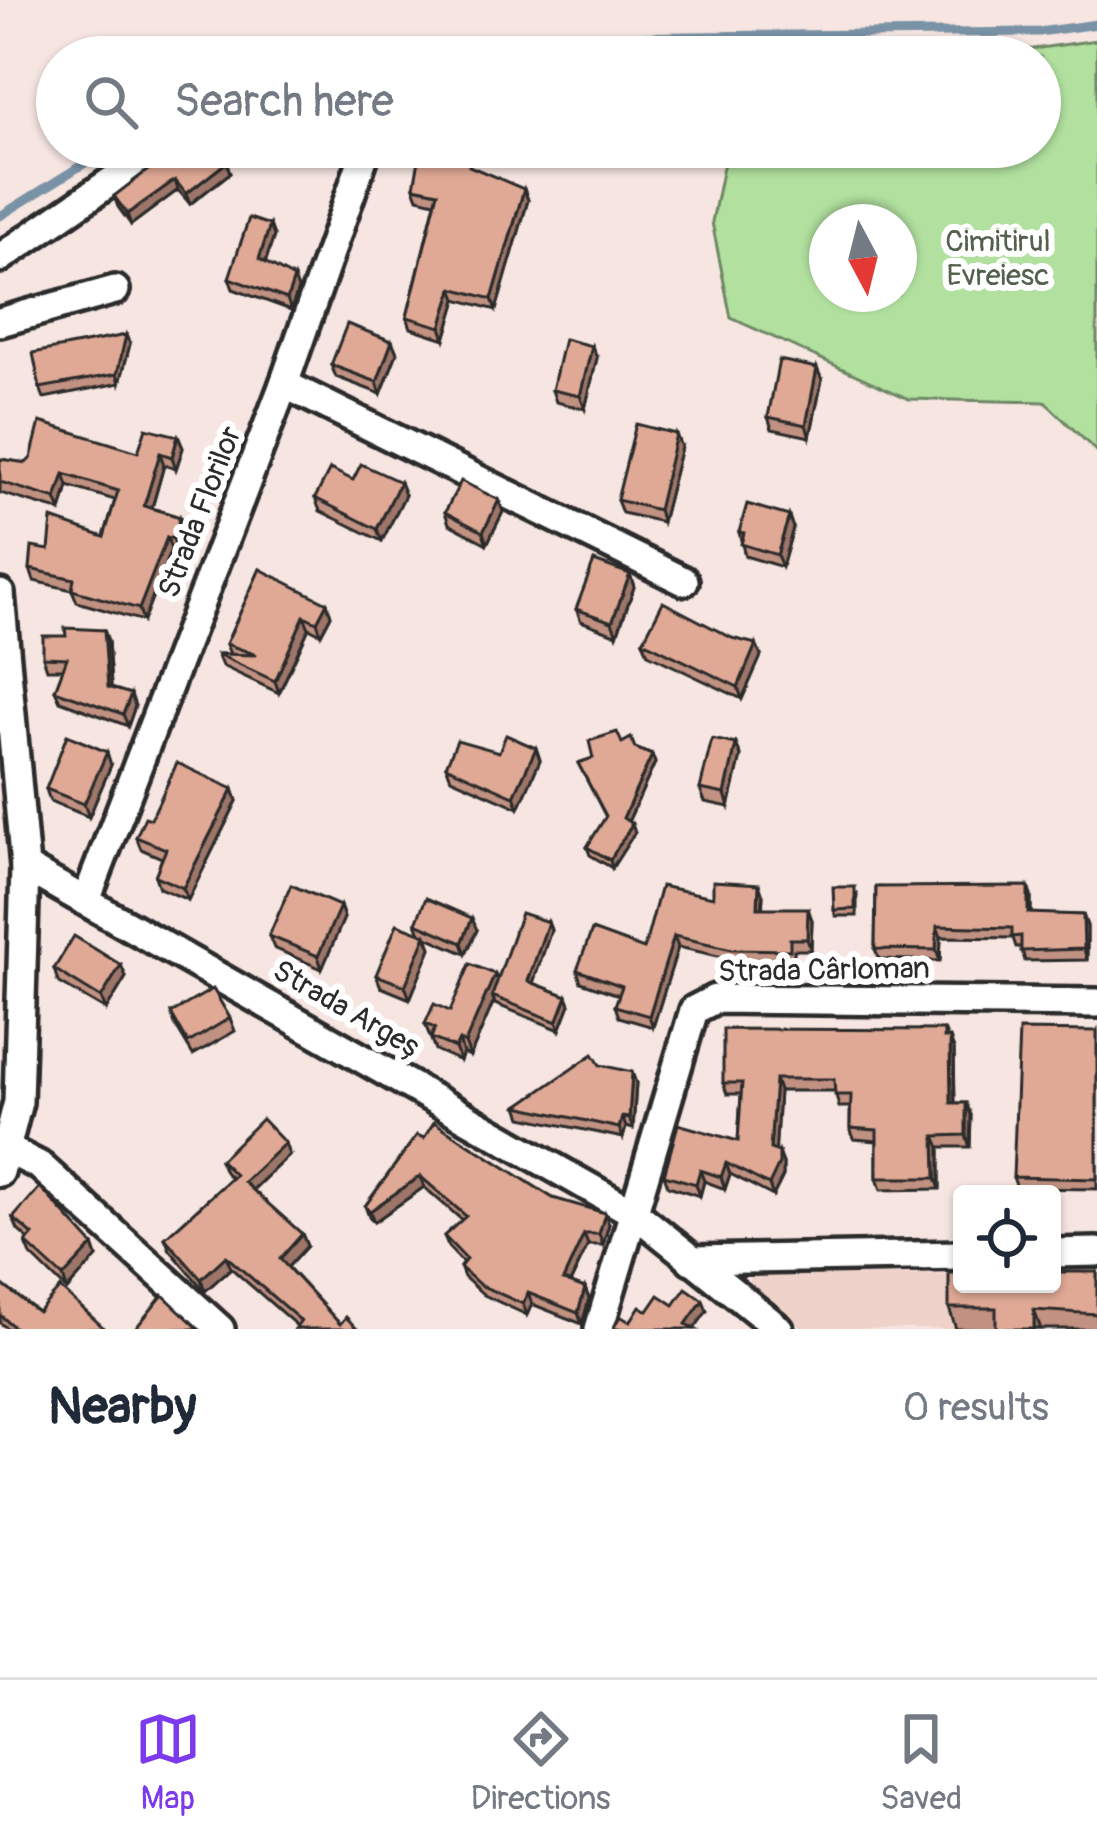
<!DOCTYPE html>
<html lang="en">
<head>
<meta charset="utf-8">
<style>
  body { margin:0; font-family:Pangolin,sans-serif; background:#f6f6f7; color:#1f2937 }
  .controls { position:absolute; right:36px; bottom:36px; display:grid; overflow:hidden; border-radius:12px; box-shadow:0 3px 9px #0004 }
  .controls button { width:108px; height:108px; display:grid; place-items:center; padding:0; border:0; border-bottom:3px solid #e0e1e3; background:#fff; color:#1f2937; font:60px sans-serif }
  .compass { position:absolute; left:809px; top:204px; width:108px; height:108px; border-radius:50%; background:#fff; box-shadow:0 3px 9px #0004; rotate:173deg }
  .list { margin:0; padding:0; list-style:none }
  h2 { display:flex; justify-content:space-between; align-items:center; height:156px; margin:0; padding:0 48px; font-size:51px }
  h2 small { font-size:39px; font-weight:400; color:#747a83 }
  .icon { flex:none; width:66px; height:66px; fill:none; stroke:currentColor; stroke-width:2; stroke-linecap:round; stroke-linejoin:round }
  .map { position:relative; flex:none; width:1097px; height:1329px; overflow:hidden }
  .search { position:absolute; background:#fff; box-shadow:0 3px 9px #0004; left:36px; right:36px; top:36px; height:132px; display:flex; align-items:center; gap:30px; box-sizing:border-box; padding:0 42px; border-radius:66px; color:#747a83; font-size:45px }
  .sheet { height:348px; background:#fff }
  nav { display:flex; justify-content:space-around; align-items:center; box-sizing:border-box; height:168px; border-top:3px solid #e0e1e3; background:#fff; font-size:33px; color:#747a83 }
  nav a { display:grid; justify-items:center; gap:6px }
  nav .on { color:#7c3aed }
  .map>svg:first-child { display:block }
  .built { fill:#efd3ca }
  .green { fill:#b1e09f; stroke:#6e8665; stroke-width:3; fill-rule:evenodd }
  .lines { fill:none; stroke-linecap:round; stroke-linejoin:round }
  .stream { stroke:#7992a6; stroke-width:9 }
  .street-casing { stroke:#2b2b2b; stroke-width:36 }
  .street { stroke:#fff; stroke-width:27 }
  .wall { fill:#c19181; stroke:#2b2b2b; stroke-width:3 }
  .shaded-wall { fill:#9d7669; stroke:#2b2b2b; stroke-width:3 }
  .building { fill:#e0a996; stroke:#2b2b2b; stroke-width:3 }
  .labels { text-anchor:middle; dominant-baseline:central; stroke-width:12; stroke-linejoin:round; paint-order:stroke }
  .park-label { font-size:30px; fill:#53614e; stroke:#fff }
  .street-label { font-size:30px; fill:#2b2b2b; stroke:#fff }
</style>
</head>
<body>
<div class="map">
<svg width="1097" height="1329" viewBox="0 0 1097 1329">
  <rect width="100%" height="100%" fill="#f6e5e0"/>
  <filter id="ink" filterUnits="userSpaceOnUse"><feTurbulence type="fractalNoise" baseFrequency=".00833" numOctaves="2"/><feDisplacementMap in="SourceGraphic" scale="24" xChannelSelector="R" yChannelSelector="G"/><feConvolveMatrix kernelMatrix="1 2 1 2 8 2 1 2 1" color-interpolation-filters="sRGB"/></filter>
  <g filter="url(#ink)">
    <polygon class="built" points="754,1274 962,1275 962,1284 1052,1284 1097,1329 804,1329 747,1284"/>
    <path class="green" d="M 1097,40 L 1097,452 L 1045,402 L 909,399 L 731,318 L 712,222 L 727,147 L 1040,147 L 1040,57 L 759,57 L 1033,49 ZM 827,222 L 899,222 L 899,294 L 827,294 Z"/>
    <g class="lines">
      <g class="stream">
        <polyline points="294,57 611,37 1039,32 1097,24"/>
        <polyline points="0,216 111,147"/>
      </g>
      <g class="street-casing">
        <g id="street">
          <polyline points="0,258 161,147"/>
          <polyline points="0,322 115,290"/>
          <polyline points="284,384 684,581"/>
          <polyline points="0,594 25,867 18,1102 0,1172"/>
          <polyline points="25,867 636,1214 779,1329"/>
          <polyline points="87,898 284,384 367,147"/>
          <polyline points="7,1149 40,1166 220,1329"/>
          <polyline points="1052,1253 1097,1252"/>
          <polyline points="691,1260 962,1255"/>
          <polyline points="599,1329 694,1010 715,999 1097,1003"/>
        </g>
      </g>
      <use href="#street" class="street"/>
    </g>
    <g class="wall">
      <polygon points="219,152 230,173 190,204 178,190 131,225 118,207 114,196"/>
      <polygon points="414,187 524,189 528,200 496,310 457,299 445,339 411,328 407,317 435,202 418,198"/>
      <polygon points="270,225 274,236 265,262 298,289 291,310 233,289 229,278"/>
      <polygon points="392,341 397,353 381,394 336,377 331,365"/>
      <polygon points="130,344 120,383 44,398 40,388"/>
      <polygon points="597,358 585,409 556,402 552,390"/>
      <polygon points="822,380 810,437 772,429 768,417"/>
      <polygon points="178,436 183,448 176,469 164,465 152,508 180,517 184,529 177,551 171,549 143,621 77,602 72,590 34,581 30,569 49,550 104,537 115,500 68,486 61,511 0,493 0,459 26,463 138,452"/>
      <polygon points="681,447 662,522 622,513 617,500"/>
      <polygon points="353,480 405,495 382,541 320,511 315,498"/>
      <polygon points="499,500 503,512 487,544 449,524 445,512"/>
      <polygon points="793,528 782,567 745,556 739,532"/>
      <polygon points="260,569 331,615 321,634 309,628 279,693 222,666 217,654 230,654 226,644"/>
      <polygon points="630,574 634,587 617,635 581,621 576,609"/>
      <polygon points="104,630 108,641 111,688 135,706 128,726 60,701 55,690 63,669 47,669 43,657 66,636"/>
      <polygon points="643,641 761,656 742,699 648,654"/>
      <polygon points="622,743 652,755 655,763 628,822 635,832 612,868 590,855 587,847 606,817 578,763 593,758"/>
      <polygon points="736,744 741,756 729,807 705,802 700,789"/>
      <polygon points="536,748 540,760 519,808 451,778 446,766 499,752"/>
      <polygon points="111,765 89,817 50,801 46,789"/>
      <polygon points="233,789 237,801 188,900 159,888 155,876 162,858 141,849 136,837 151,819"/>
      <polygon points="876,887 1031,896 1031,914 1083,915 1087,926 1087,960 1025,961 1021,947 1016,947 1013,938 941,937 940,961 879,959 875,949"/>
      <polygon points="857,894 857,916 836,916 834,910"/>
      <polygon points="763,896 762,908 812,920 811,950 794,950 794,961 736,960 678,947 653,1027 619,1017 615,1006 619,995 581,982 577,970 644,949 713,897"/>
      <polygon points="340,906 344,918 322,969 274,948 269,936"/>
      <polygon points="548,922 551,930 533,983 567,996 570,1004 560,1030 495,1004 494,1001 470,1056 463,1053 460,1061 435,1050 425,1024 450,1011 495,974 498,981"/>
      <polygon points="416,923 477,930 466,954 427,937 431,948 410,999 381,987 376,975 420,933"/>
      <polygon points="121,965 126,977 106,1010 58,982 54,969"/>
      <polygon points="171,1013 230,1018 235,1031 193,1055 175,1025"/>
      <polygon points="944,1030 954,1049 955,1103 966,1103 971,1115 970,1147 940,1147 940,1189 881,1190 877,1178 877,1141 854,1139 850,1128 850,1107 839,1107 835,1091 779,1091 775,1150 783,1163 783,1176 773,1196 730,1174 725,1189 704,1181 700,1196 668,1186 664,1175 738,1141 741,1094 727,1094 723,1083"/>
      <polygon points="1097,1031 1097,1189 1017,1188 1013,1177"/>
      <polygon points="600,1065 636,1083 633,1129 626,1127 623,1138 522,1117 518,1106"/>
      <polygon points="417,1135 609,1224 603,1245 588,1245 570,1283 585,1288 589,1299 582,1324 532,1304 527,1315 484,1295 464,1277 460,1267 463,1263 448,1247 444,1236 462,1220 424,1187 374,1222 369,1217 365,1206"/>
      <polygon points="289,1155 253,1190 302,1234 307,1246 288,1267 340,1324 357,1329 297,1326 231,1268 205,1291 170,1250 165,1238 231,1178 225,1172 220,1160"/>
      <polygon points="13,1218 93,1245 97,1257 67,1290 31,1255 26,1243 29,1240 18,1230"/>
      <polygon points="1097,1272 1097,1329 956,1329 949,1308"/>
      <polygon points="0,1283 38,1312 105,1329 8,1329 0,1323"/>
    </g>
    <g class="shaded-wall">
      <polygon points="227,162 230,173 190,204 186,194"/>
      <polygon points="175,180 178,190 131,225 127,214"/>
      <polygon points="524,189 528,200 496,310 492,299"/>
      <polygon points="270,225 274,236 263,270 259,259"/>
      <polygon points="294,278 298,289 291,310 287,299"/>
      <polygon points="453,288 457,299 445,339 441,327"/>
      <polygon points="126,335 130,344 120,383 117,374"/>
      <polygon points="392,341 397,353 381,394 377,382"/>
      <polygon points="592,346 597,358 585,409 580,396"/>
      <polygon points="817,368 822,380 810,437 806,425"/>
      <polygon points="676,434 681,447 662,522 658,510"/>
      <polygon points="178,436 183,448 176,469 172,457"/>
      <polygon points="160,453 164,465 149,518 144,506"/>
      <polygon points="64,474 68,486 61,511 56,499"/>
      <polygon points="400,482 405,495 382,541 377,529"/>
      <polygon points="499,500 503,512 487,544 483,532"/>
      <polygon points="789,516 793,528 782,567 777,555"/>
      <polygon points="180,517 184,529 177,551 173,539"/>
      <polygon points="167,537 171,549 143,621 139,609"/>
      <polygon points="630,574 634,587 617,635 612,622"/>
      <polygon points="327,603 331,615 321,634 317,622"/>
      <polygon points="304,616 309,628 279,693 275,681"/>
      <polygon points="104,630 108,641 112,698 108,687"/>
      <polygon points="756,644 761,656 742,699 738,687"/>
      <polygon points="131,694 135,706 128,726 123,714"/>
      <polygon points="736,744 741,756 729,807 725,794"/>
      <polygon points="536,748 540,760 519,808 514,796"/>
      <polygon points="107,752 111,765 89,817 84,804"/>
      <polygon points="652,755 655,763 626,826 623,818"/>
      <polygon points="233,789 237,801 188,900 183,888"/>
      <polygon points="632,824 635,832 612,868 610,860"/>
      <polygon points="759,884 763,896 762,919 758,908"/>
      <polygon points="1028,886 1031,896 1031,924 1028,913"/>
      <polygon points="340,906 344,918 322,969 318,956"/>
      <polygon points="808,908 812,920 811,950 807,939"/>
      <polygon points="1083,915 1087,926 1087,960 1084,949"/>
      <polygon points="472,918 477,930 466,954 462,943"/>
      <polygon points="548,922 551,930 531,989 528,981"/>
      <polygon points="937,926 941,937 940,961 936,950"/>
      <polygon points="426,935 431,948 410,999 405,986"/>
      <polygon points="674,936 678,947 653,1027 649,1016"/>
      <polygon points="121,965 126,977 106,1010 101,998"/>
      <polygon points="495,974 500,987 492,996 494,1001 470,1056 465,1043"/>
      <polygon points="567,996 570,1004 560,1030 557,1022"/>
      <polygon points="950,1038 954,1049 955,1115 951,1103"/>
      <polygon points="459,1040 463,1053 460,1061 455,1048"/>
      <polygon points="632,1072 636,1083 633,1129 629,1118"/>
      <polygon points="775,1079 779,1091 775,1160 770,1149"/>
      <polygon points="966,1103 971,1115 970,1147 966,1135"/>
      <polygon points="622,1117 626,1127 623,1138 619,1128"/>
      <polygon points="935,1136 940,1147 940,1189 936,1178"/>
      <polygon points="285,1143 289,1155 248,1194 244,1182"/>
      <polygon points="779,1152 783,1163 783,1176 773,1196 769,1185"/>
      <polygon points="726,1163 730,1174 725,1189 721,1177"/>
      <polygon points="700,1170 704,1181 700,1196 696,1184"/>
      <polygon points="420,1176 424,1187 374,1222 370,1211"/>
      <polygon points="605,1213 609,1224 603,1245 599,1234"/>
      <polygon points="302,1234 307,1246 284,1271 280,1259"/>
      <polygon points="584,1234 588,1245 566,1291 563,1280"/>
      <polygon points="93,1245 97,1257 67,1290 63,1277"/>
      <polygon points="226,1256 231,1268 205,1291 201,1279"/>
      <polygon points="585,1288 589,1299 582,1324 578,1313"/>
      <polygon points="528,1293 532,1304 527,1315 523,1304"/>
      <polygon points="703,1300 707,1311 694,1329 686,1324"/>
      <polygon points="1034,1310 1041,1329 1034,1329"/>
    </g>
    <g class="building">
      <polygon points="178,147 215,147 227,162 186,194 175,180 127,214 114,196"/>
      <polygon points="421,149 471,159 469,166 524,189 492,299 453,288 441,327 407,317 438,192 414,187"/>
      <polygon points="249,218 270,225 259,259 294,278 287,299 229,278"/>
      <polygon points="347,324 392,341 377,382 331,365"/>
      <polygon points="126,335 117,374 40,388 33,353"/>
      <polygon points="564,339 592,346 580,396 552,390"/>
      <polygon points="779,360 817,368 806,425 768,417"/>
      <polygon points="40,422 138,452 146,428 178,436 172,457 160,453 144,506 180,517 173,539 167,537 139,609 72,590 74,579 30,569 32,547 49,550 52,519 104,537 118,491 64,474 56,499 0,482 0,459 26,463 31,458"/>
      <polygon points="636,424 676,434 658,510 617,500"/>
      <polygon points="361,464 400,482 377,529 315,498 330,469 353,480"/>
      <polygon points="461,481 499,500 483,532 445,512"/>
      <polygon points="747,504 789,516 777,555 741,544 744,533 739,532"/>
      <polygon points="594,561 630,574 612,622 576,609"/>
      <polygon points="260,569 327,603 317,622 304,616 275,681 217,654 257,655 226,644"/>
      <polygon points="663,602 732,638 756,644 738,687 643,641"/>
      <polygon points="65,628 104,630 108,687 131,694 123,714 55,690 67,658 43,657 43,636 66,636"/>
      <polygon points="617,732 622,743 631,738 635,748 652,755 623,818 632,824 610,860 587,847 606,816 578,763 593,758 589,741"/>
      <polygon points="67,735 107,752 84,804 46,789"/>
      <polygon points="506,735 536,748 514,796 446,766 457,740 499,752"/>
      <polygon points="712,739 736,744 725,794 700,789"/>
      <polygon points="177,763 233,789 183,888 155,876 166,849 136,837 145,817 151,819"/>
      <polygon points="713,881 759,884 758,908 808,908 807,939 790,939 790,950 732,949 674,936 649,1016 615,1006 622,986 577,970 592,930 644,949 661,886 713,897"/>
      <polygon points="291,885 340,906 318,956 269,936"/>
      <polygon points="1028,886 1028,913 1083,915 1084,949 1021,951 1021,936 1012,937 1012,928 937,926 936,950 875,949 876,887"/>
      <polygon points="833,887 855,887 855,909 834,910"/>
      <polygon points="426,898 472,918 462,943 416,923"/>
      <polygon points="521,913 548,922 528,981 567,996 557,1022 492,996"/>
      <polygon points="397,924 426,935 405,986 376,975"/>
      <polygon points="74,936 121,965 101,998 54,969"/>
      <polygon points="470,964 495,974 465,1043 459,1040 455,1048 431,1038 435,1028 425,1024 434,1004 450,1011"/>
      <polygon points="213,989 230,1018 188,1043 171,1013"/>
      <polygon points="723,1029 944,1030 944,1038 950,1038 951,1103 966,1103 966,1135 935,1136 936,1178 877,1178 877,1130 850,1128 851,1095 835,1095 834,1079 775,1079 770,1149 779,1152 779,1164 769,1185 726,1163 721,1177 700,1170 696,1184 664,1175 678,1124 738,1141 742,1083 723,1083"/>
      <polygon points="1019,1030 1097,1031 1097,1179 1013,1177"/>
      <polygon points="593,1054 600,1065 632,1072 629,1118 622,1117 619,1128 518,1106"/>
      <polygon points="262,1119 285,1143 244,1182 302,1234 280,1259 340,1324 346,1317 357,1329 295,1329 301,1321 226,1256 201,1279 165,1238 235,1175 220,1160"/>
      <polygon points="434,1122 553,1198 605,1213 599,1234 584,1234 563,1280 585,1288 578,1313 528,1293 523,1304 480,1285 460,1267 466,1259 444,1236 466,1216 420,1176 370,1211 365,1206 417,1135 424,1138"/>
      <polygon points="40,1187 93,1245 63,1277 26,1243 33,1235 13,1218"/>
      <polygon points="1052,1272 1097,1272 1097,1314 1034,1310 1034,1329 996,1329 996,1308 949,1308 949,1273 962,1273 962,1284 1052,1284"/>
      <polygon points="0,1283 38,1312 60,1288 105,1329 12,1329 14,1327 0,1315"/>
      <polygon points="686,1288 703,1300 686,1324 695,1329 613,1329 620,1316 630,1322 640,1306 648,1311 659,1295 674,1305"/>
      <polygon points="163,1295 199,1329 135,1329"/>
    </g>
  </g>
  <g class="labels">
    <g class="park-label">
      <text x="998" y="241">Cimitirul<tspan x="998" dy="34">Evreiesc</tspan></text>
    </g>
    <g class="street-label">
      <text transform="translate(200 512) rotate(-69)">Strada Florilor</text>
      <text transform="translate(824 970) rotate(-1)">Strada Cârloman</text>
      <text transform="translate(348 1010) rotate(30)">Strada Argeș</text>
    </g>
  </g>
</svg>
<div class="controls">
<button><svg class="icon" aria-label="locate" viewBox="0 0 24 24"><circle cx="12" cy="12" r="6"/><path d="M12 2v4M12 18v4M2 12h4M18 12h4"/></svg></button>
</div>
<svg class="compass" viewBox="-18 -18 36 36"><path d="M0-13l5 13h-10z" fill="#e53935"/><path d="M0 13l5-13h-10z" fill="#747a83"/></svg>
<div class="search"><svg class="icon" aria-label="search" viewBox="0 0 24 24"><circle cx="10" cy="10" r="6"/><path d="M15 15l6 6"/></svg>Search here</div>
</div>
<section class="sheet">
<h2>Nearby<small>0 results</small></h2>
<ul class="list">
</ul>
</section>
<nav>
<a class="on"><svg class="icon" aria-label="map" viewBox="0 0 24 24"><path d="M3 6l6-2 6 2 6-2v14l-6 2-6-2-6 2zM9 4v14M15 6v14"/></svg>Map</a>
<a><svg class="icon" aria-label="directions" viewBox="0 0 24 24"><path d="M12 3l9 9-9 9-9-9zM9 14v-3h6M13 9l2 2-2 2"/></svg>Directions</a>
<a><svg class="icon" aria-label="saved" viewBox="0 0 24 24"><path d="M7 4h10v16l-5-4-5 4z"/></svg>Saved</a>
</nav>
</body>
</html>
